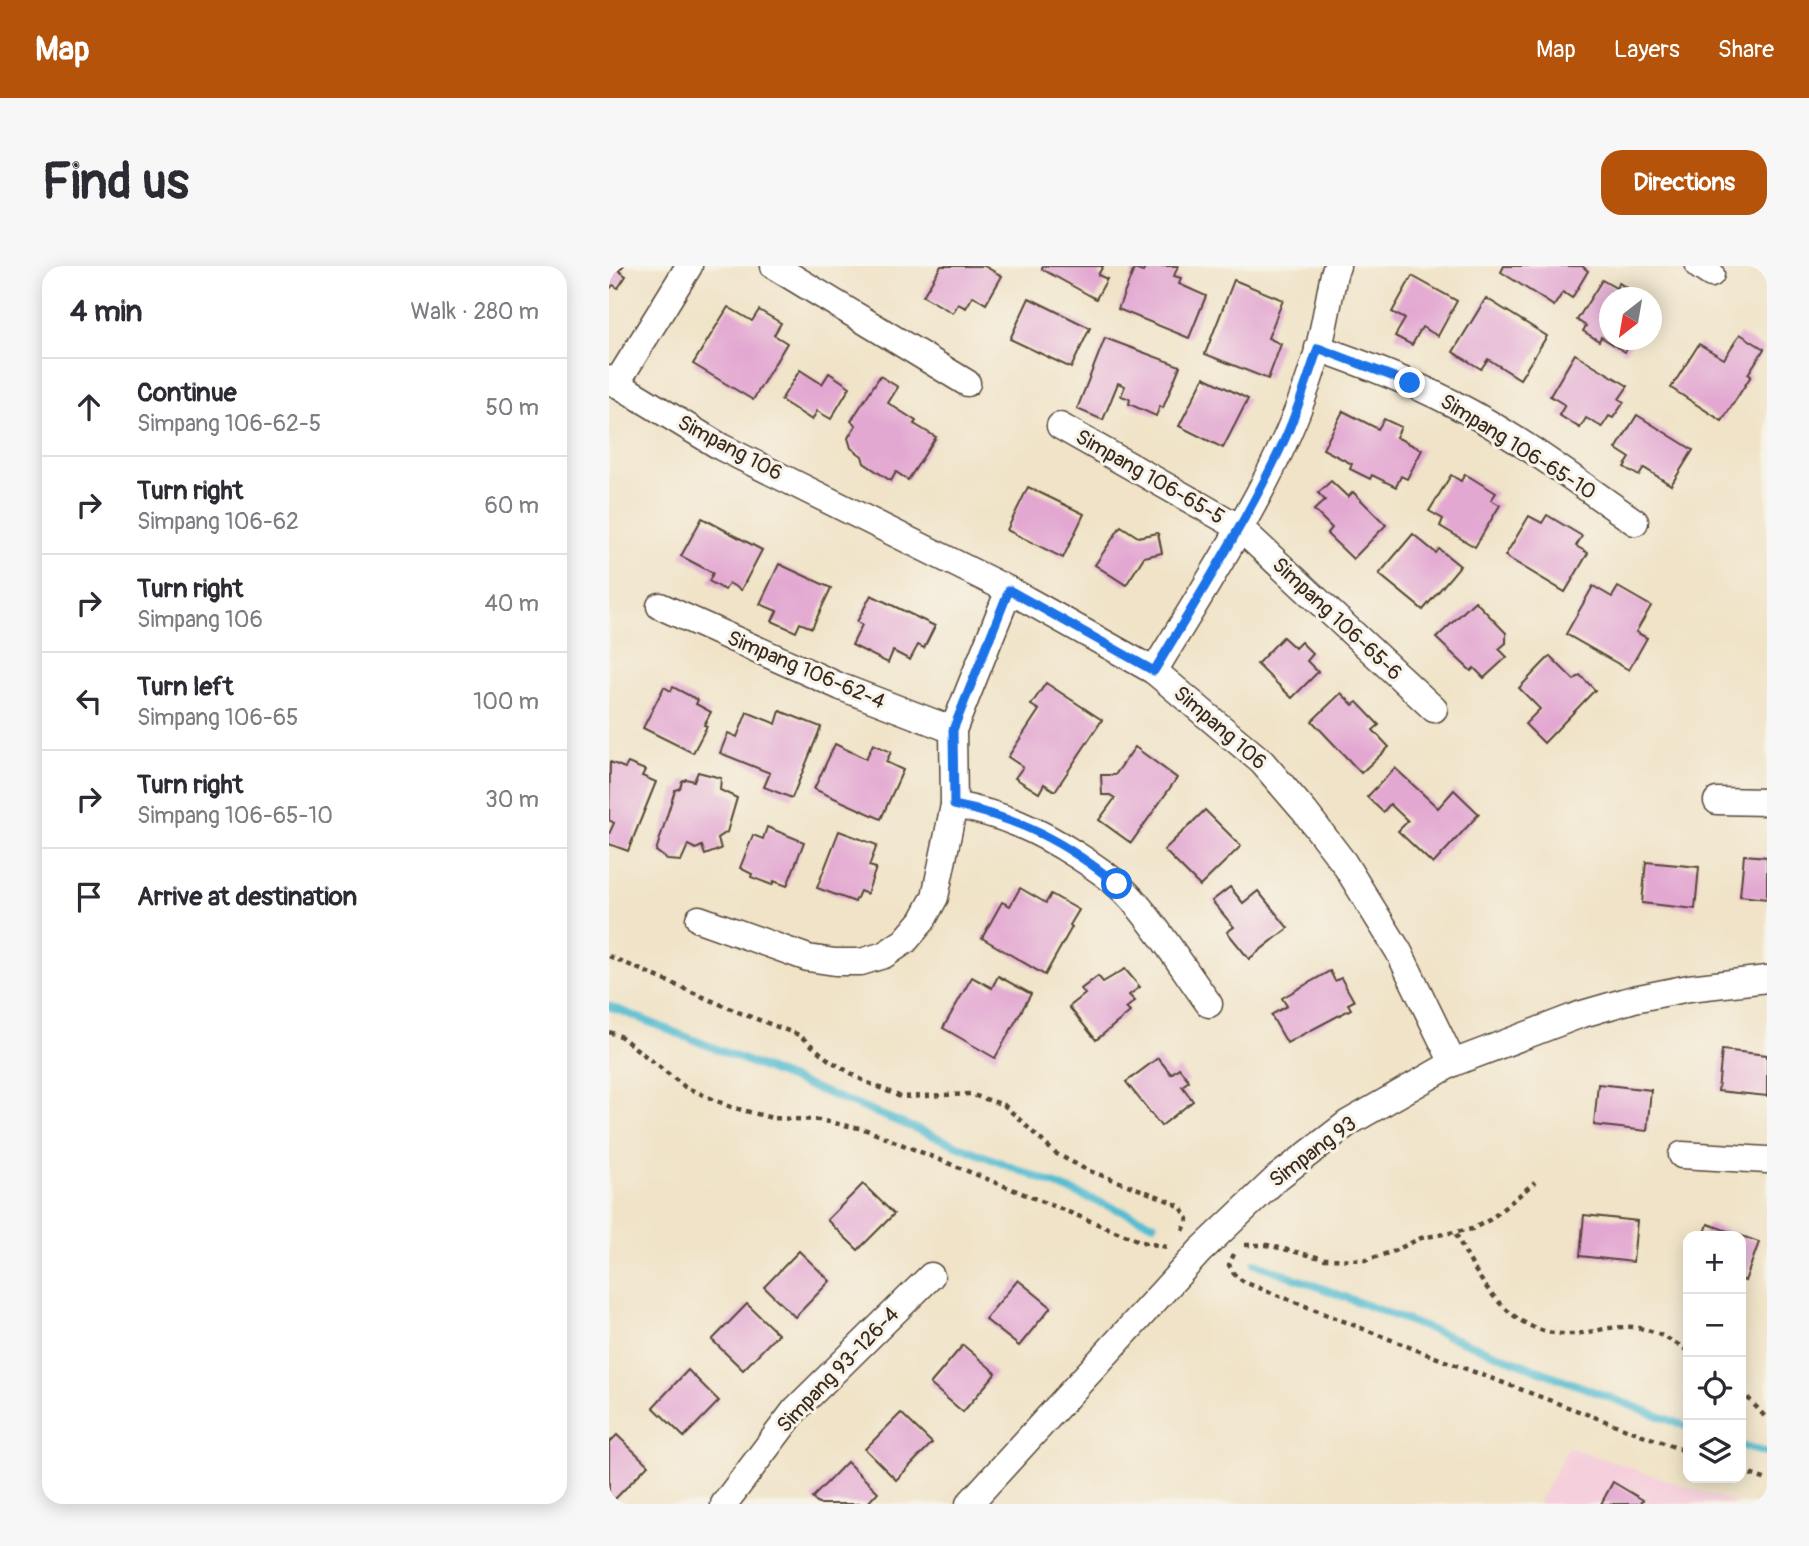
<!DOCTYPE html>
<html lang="en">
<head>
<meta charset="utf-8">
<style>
  body { margin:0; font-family:Pangolin,sans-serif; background:#f7f7f7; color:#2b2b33 }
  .controls { position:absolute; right:21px; bottom:21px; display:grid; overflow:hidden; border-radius:14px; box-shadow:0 4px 18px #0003 }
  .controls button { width:63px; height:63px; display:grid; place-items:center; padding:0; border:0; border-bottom:2px solid #e1e1e2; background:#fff; color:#2b2b33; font:35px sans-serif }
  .compass { position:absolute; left:990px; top:21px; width:63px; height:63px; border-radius:50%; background:#fff; box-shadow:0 4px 18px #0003; rotate:211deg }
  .stop { position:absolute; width:21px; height:21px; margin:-16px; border:5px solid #1a73e8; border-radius:50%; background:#fff }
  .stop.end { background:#1a73e8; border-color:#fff; box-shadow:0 2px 7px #0008 }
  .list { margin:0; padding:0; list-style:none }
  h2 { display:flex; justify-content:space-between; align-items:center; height:91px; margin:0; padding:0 28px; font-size:30px }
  h2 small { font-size:23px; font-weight:400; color:#7c7c81 }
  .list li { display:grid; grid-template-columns:46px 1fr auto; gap:21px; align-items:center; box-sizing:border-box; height:98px; padding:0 28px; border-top:2px solid #e1e1e2 }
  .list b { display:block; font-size:26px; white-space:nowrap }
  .list p { margin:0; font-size:23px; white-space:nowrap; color:#7c7c81 }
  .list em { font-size:23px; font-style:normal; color:#7c7c81 }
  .icon { flex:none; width:38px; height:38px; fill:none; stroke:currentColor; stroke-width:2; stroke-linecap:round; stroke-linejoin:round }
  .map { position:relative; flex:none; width:1158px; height:1238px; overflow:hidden; border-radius:21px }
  header { display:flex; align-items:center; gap:42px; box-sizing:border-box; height:98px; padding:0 35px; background:#b45309; color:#fff }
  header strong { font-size:33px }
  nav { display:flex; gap:38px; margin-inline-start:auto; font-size:24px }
  .intro { display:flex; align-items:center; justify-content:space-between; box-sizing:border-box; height:168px; padding:0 42px }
  h1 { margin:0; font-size:49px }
  .button { padding:18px 32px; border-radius:21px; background:#b45309; color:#fff; font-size:24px; font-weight:700 }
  main { display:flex; gap:42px; padding:0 42px }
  aside { flex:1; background:#fff; border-radius:21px; box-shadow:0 4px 18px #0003 }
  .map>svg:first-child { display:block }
  .built { fill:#f5cfdb }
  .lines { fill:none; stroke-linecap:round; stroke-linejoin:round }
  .stream { stroke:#54bcd1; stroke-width:8 }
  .building { fill:#e3a8d2 }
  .minor-casing { stroke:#564637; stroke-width:29 }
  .path { stroke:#564637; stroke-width:4.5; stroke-dasharray:5 5; stroke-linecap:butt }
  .minor { stroke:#fff; stroke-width:26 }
  .route { stroke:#1a73e8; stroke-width:9 }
  .labels { text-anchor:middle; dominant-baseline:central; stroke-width:6; stroke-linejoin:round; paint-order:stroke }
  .street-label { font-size:21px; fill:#3b2a1e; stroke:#f7f3e8 }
</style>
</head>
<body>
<header>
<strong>Map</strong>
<nav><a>Map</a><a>Layers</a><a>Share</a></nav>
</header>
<div class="intro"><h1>Find us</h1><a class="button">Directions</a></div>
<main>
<aside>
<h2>4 min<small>Walk · 280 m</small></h2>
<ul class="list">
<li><svg class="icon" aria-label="ahead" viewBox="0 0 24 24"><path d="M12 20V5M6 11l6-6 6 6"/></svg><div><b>Continue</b><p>Simpang 106-62-5</p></div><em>50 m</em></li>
<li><svg class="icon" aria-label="right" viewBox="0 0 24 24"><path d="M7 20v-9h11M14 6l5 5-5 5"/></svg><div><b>Turn right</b><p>Simpang 106-62</p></div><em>60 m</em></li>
<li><svg class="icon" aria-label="right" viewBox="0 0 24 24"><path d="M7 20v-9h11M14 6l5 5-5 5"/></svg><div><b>Turn right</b><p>Simpang 106</p></div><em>40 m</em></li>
<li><svg class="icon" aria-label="left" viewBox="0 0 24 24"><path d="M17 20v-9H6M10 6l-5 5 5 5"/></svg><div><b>Turn left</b><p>Simpang 106-65</p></div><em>100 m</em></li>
<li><svg class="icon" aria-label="right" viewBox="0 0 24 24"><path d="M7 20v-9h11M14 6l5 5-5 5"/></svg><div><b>Turn right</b><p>Simpang 106-65-10</p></div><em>30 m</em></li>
<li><svg class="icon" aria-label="arrive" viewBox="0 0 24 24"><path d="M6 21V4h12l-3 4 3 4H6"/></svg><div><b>Arrive at destination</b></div></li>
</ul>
</aside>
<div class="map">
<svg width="1158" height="1238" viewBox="0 0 1158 1238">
  <rect width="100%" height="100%" fill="#f7f3e8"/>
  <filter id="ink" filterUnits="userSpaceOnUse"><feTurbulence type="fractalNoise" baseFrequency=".0143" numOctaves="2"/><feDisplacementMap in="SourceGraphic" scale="14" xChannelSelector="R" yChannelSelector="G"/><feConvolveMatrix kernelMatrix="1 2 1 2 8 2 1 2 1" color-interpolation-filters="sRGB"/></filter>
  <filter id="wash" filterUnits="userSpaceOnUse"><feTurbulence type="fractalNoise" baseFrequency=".00686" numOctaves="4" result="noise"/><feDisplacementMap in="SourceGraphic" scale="28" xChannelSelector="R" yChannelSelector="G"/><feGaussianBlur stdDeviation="1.57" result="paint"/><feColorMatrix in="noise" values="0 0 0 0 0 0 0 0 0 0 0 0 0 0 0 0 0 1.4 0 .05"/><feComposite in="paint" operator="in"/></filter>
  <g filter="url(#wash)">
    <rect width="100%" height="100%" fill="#f0e3c7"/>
    <polygon class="built" points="959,1181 1130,1238 929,1238"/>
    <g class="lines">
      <g class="stream">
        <polyline points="0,740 545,958"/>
        <polyline points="646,997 1079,1161"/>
        <polyline points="1132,1180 1158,1187"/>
      </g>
    </g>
    <g id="blocks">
      <g class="building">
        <polygon points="0,0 14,0 10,5 17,10 9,22 4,19 0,24"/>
        <polygon points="332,0 375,0 393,10 377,38 364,30 357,42 349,38 344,47 314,30"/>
        <polygon points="434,0 494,0 489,9 498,13 487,33 433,3"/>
        <polygon points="537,0 569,0 565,10 572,12 570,18 597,30 580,72 509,43 525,3 534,6"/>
        <polygon points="895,0 973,0 979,5 963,32 954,26 945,40 892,6"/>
        <polygon points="803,10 848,35 829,70 813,61 803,79 786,70 796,53 783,46"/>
        <polygon points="625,14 674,34 659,72 672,78 659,113 596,88"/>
        <polygon points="993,14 1007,22 1010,17 1033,32 1001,32 1001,74 1024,74 1016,86 992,71 990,75 974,65 977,60 968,54"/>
        <polygon points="420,32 481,62 462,102 401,73"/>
        <polygon points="877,32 938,70 911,113 879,93 872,103 844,86"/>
        <polygon points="119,41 143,55 150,44 172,57 165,69 178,77 144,134 84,98"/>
        <polygon points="1131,68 1155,83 1139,108 1142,110 1113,155 1062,122 1090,78 1115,93"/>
        <polygon points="496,72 571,100 554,142 551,140 547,150 520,138 521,133 512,130 516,120 509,117 494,154 468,143"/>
        <polygon points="966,88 1019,120 1010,133 1015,136 1004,152 1000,150 993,161 977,152 971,162 950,149 956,139 941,130"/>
        <polygon points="191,104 213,118 220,107 241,121 222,153 208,145 203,154 172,134"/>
        <polygon points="271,110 289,121 279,137 307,155 305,158 327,171 299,214 287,206 282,215 255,197 253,190 242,182 239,172 247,159 242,155"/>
        <polygon points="595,111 639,133 614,182 570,160"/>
        <polygon points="734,145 769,163 775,153 792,161 787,171 813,184 798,213 792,210 787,221 763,209 761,213 741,203 743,198 714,183"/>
        <polygon points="1028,149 1084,184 1062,219 1035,202 1030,210 1015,201 1021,192 1007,183"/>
        <polygon points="856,208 887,227 882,234 891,239 866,281 831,260 834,253 820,245 842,209 852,215"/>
        <polygon points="722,215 739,231 744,226 777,259 744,293 718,268 723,262 705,244 716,234 709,227"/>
        <polygon points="419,221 475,248 454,292 398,264"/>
        <polygon points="938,249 973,270 967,280 979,287 956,326 896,290 920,250 933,257"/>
        <polygon points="93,252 153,284 132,324 120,317 116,324 100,315 104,307 72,290"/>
        <polygon points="512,260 529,271 549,267 553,287 535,291 517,319 486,299"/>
        <polygon points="804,268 827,287 830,283 851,300 814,344 770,308"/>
        <polygon points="170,298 222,322 203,362 191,357 187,366 163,355 168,345 151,338"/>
        <polygon points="984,320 1003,331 1009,321 1042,340 1027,366 1038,372 1020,404 957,368"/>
        <polygon points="262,329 326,360 315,382 309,379 301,394 284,385 279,397 243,379 253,359 248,356"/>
        <polygon points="866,335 897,367 897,377 890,383 898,391 875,412 865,402 862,405 827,372"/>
        <polygon points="674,371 686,382 692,376 704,388 698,395 709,406 683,432 648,398"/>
        <polygon points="941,390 965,414 971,409 986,424 935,477 916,458 931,443 910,422"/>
        <polygon points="437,417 493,454 446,525 435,518 430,527 406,512 414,501 399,491 430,444 422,439"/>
        <polygon points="55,421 62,425 64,421 89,434 87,438 102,446 95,459 98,460 84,487 34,462"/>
        <polygon points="732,427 744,439 748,436 770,459 764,464 780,481 752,507 703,455"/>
        <polygon points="171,445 212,461 183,532 155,521 161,507 111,487 119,467 128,471 138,446 167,458"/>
        <polygon points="226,478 257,493 264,478 282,486 277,496 294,504 272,553 205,523"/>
        <polygon points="526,481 568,512 522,577 490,554 506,532 501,529 493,529 492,509 506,509"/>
        <polygon points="1,496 16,502 19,497 36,504 33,510 47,516 19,585 0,578 0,568 5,557 0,554"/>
        <polygon points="786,502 829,542 845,524 870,548 824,598 789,565 799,555 781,538 774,546 758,531"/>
        <polygon points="89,506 112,512 111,524 128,532 118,566 109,572 112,583 96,589 93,580 87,583 79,579 72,595 59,594 47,585 66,524 71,522 73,515 77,513 85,515"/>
        <polygon points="596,544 632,580 591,620 555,584"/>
        <polygon points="158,561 195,576 178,620 165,615 163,619 142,611 143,608 131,602 144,569 154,573"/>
        <polygon points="230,565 268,579 260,600 267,602 258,628 251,625 246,636 208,622"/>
        <polygon points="1135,589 1158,591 1158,633 1131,630"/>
        <polygon points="1037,596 1090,601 1086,643 1033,637"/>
        <polygon points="621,621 634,637 649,625 679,662 640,693 618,666 625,661 603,635"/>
        <polygon points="411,622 437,637 442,628 470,644 461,659 463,661 436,709 373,672 393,636 401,640"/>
        <polygon points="516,703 531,721 520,729 526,735 517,742 521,746 487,774 460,741 476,728 472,723 489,710 494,716"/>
        <polygon points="721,705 726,715 732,712 745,735 739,738 742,743 678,777 662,749 678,740 673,732"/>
        <polygon points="389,710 422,728 386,792 334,762 363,711 383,722"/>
        <polygon points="1113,784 1158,789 1158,830 1109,825"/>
        <polygon points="549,792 562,808 570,802 580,815 573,820 584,835 552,860 517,816"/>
        <polygon points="989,818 1042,824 1038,865 985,859"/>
        <polygon points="254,918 285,948 249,984 218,954"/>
        <polygon points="975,949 1028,955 1024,996 971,990"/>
        <polygon points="1099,958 1150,976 1136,1015 1132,1013 1132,970 1095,970"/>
        <polygon points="190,985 221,1015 186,1051 155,1021"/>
        <polygon points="409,1014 442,1041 410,1080 376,1053"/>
        <polygon points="138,1038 169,1068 134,1104 103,1074"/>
        <polygon points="354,1079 387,1107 354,1146 321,1118"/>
        <polygon points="79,1104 110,1135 75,1171 44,1141"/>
        <polygon points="292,1147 323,1177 287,1214 256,1183"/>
        <polygon points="8,1169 39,1199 4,1235 0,1231 0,1177"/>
        <polygon points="238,1196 269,1226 258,1238 209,1238 203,1232"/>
        <polygon points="1004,1216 1034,1234 1031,1238 992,1238"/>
      </g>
    </g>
  </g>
  <g filter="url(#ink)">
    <use href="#blocks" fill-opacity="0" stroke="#564637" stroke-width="2"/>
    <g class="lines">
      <g class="minor-casing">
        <g id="minor">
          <polyline points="165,0 358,117"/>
          <polyline points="1090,0 1102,8"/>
          <path d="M 709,82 C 755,98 800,115 843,137 C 908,170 967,215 1026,256"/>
          <polyline points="0,113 112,181 400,324 545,405 653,496 696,546 735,597 790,686 844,797"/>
          <polyline points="7,118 80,0"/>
          <polyline points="451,160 631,262 825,443"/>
          <polyline points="51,340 232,421 344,464"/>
          <path d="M 545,405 C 607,302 678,198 710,81 C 716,57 720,32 725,8 L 728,0"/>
          <polyline points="1108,535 1158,536"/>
          <path d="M 345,539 C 393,548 427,563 469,590 C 489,603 507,615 523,633 C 551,664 575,704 600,738"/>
          <polyline points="90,653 199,692 226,696 252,696 275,689 296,675 313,655 326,631 345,539 344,464 400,324"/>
          <polyline points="1073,889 1158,894"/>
          <polyline points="115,1238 186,1144 322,1010"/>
          <polyline points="360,1238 591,985 669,911 739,857 844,797 970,749 1025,733 1080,722 1158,713"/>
        </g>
      </g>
      <g class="path">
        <polyline points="0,690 129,746 190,769 220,794 255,815 292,831 361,828 395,839 446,887 478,904 551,931 572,941 579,953 574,965"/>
        <polyline points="0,766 11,770 76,821 122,841 163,852 210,854 255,863 533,976 558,981 561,978"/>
        <path d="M 847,968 C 869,1015 902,1070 961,1068 C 979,1068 996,1061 1014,1061 C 1037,1059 1061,1073 1079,1085"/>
        <polyline points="636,979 658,979 716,993 758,994 785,985 812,972 863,963 882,953 926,916"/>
        <polyline points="625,988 620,999 625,1008 635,1016 841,1097 1079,1186"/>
        <polyline points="1132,1124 1158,1153"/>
        <polyline points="1132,1205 1158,1214"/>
      </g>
      <use href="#minor" class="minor"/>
    </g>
  </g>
  <g class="lines" filter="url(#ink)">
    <path class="route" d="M 508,618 C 456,576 410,552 345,539 L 344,464 L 400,324 L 545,405 C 590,330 637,256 674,177 C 688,147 698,114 709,82 L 801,117"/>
  </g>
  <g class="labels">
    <g class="street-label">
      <text transform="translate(909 181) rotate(32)">Simpang 106-65-10</text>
      <text transform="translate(121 182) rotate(28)">Simpang 106</text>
      <text transform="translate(541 211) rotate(30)">Simpang 106-65-5</text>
      <text transform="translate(728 353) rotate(43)">Simpang 106-65-6</text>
      <text transform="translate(197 404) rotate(23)">Simpang 106-62-4</text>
      <text transform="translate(611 462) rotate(41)">Simpang 106</text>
      <text transform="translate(704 886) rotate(-37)">Simpang 93</text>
      <text transform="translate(229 1104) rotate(-46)">Simpang 93-126-4</text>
    </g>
  </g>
</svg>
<div class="controls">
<button>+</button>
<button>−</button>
<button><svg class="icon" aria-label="locate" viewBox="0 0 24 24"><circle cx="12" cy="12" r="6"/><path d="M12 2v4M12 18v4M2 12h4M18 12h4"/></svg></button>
<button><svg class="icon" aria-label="layers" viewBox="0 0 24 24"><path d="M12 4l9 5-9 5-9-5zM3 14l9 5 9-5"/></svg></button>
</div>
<svg class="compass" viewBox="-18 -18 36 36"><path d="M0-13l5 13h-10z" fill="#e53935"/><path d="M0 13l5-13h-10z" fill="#7c7c81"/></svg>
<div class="stop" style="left:508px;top:618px"></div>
<div class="stop end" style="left:801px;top:117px"></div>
</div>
</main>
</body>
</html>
